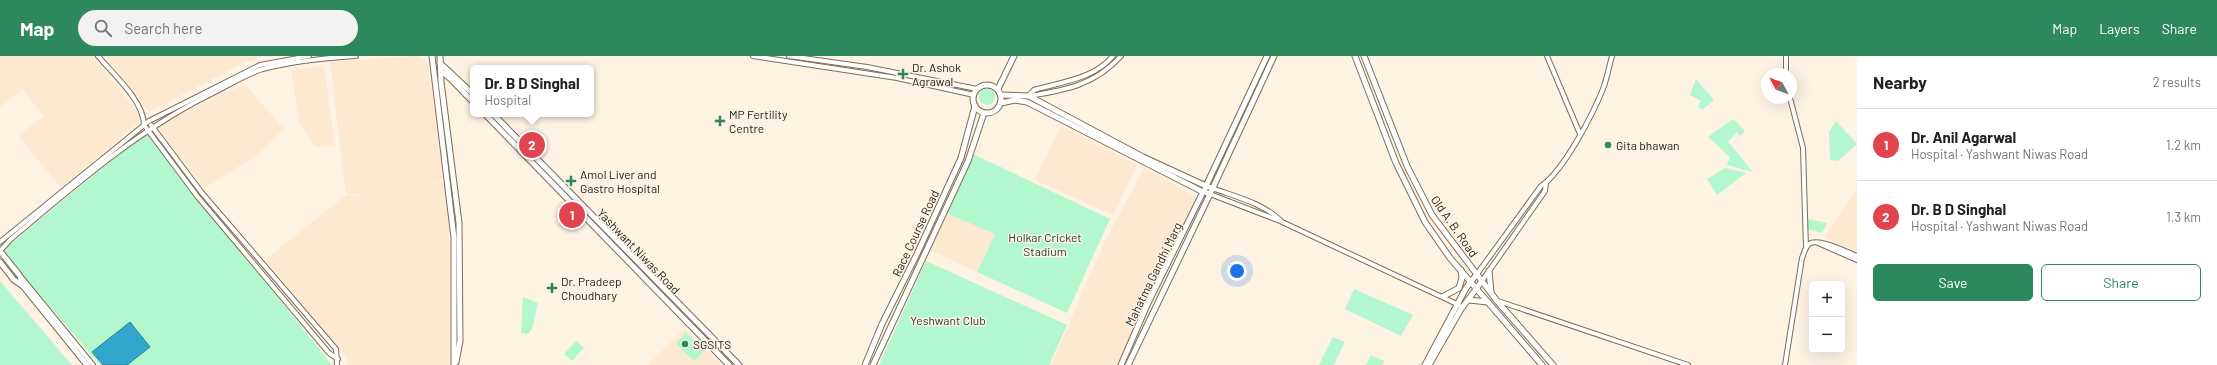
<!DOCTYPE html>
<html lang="en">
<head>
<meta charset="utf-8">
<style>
  body { margin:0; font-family:Barlow,sans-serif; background:#f2f2f2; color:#202124 }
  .controls { position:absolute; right:12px; bottom:12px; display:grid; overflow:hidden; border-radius:6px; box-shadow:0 4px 16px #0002 }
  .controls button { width:36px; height:36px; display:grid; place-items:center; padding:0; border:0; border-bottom:1px solid #e0e0e0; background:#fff; color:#202124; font:20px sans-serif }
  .compass { position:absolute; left:1761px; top:12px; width:36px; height:36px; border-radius:50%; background:#fff; box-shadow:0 4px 16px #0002; rotate:311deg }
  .you { position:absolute; left:1237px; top:215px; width:14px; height:14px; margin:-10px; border:3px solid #fff; border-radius:50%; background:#1a73e8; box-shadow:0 0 0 6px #1a73e833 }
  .badge { display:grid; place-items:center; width:26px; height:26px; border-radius:50%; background:#2d885e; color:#fff; font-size:13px; font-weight:700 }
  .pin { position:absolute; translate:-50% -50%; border:2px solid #fff; box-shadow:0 1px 4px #0006 }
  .popup { position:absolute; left:470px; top:9px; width:124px; height:52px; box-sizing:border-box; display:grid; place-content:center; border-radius:6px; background:#fff; filter:drop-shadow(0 1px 3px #0005); font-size:13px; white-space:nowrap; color:#757577 }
  .popup b { font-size:15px; color:#202124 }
  .popup::after { content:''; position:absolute; left:50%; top:100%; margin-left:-8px; border:8px solid transparent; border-top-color:#fff }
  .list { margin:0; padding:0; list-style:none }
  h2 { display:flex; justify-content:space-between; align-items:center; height:52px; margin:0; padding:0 16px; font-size:17px }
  h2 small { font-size:13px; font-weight:400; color:#757577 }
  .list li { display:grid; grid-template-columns:26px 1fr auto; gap:12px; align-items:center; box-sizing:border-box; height:72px; padding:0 16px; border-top:1px solid #e0e0e0 }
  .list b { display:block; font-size:15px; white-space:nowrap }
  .list p { margin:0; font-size:13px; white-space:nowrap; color:#757577 }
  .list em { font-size:13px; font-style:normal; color:#757577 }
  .actions { display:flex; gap:8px; padding:12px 16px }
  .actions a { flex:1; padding:9px 0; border:1px solid #2d885e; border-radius:6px; text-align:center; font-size:14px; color:#2d885e }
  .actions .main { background:#2d885e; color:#fff }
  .icon { flex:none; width:22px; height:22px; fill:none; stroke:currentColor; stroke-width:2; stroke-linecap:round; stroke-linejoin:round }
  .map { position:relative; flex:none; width:1857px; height:309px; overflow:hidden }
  header { display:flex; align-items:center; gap:24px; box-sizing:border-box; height:56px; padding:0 20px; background:#2d885e; color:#fff }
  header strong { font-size:19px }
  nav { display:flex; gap:22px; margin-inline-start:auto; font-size:14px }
  .search { width:280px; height:36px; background:#f2f2f2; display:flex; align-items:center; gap:10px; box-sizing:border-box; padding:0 14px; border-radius:22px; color:#757577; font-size:15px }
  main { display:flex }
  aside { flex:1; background:#fff }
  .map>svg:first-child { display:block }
  .built { fill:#fde8d0 }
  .green { fill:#b2f7ce }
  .water { fill:#31a7cd; stroke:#2f7f97 }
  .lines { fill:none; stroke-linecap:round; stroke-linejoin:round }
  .tertiary-casing { stroke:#7e6c57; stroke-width:6 }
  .secondary-casing { stroke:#7e6c57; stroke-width:7 }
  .tertiary { stroke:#fff; stroke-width:4 }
  .secondary { stroke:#fff; stroke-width:5 }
  .poi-dot { fill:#2d885e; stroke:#fef2e3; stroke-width:1.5 }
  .labels { text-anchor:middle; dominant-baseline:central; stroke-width:3; stroke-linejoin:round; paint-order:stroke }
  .poi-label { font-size:12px; fill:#292219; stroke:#fef2e3; text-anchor:start }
  .street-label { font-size:12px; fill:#292219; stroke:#fef2e3 }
  .park-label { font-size:12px; fill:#1d442f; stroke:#fef2e3 }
</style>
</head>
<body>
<header>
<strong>Map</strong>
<div class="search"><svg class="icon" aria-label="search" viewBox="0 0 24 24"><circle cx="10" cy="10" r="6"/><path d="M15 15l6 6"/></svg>Search here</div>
<nav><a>Map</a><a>Layers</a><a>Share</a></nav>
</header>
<main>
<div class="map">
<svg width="1857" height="309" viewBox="0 0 1857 309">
  <rect width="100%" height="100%" fill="#fef2e3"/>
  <g class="built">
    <polygon points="0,0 93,0 141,60 138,67 61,131 18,80 44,60 22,33 0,51"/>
    <polygon points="106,0 264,0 243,7 149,56"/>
    <polygon points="417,0 424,3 428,9 443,123 430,128 381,136 446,125 450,193 449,309 347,309 347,301 265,204 346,139 356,140 364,139 346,138 330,6"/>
    <polygon points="324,10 335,91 315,91 299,65 291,14"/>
    <polygon points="245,28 284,73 258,98 205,132 153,72"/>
    <polygon points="1061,70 1137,109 1113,159 1035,124"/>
    <polygon points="1144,112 1198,142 1122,309 1051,309 1105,186"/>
    <polygon points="1857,134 1857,195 1824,182"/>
    <polygon points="946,157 995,178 977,216 929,194"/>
    <polygon points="685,272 721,309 648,309"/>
  </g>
  <g class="green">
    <polygon points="1696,23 1714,44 1702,54 1698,50 1701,45 1690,39"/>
    <circle cx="987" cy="41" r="8"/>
    <polygon points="1733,63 1745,75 1740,80 1737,76 1728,86 1753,116 1727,109 1730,101 1708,81"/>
    <polygon points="1836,65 1857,88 1838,105 1830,104 1829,76"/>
    <polygon points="145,76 332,309 100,309 2,195"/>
    <polygon points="973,98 1110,163 1067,257 977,216 995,178 946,157"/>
    <polygon points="1725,112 1746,117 1717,139 1707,123"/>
    <polygon points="1808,163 1827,167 1822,177 1807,173"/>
    <polygon points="926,205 1067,269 1049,309 879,309"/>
    <polygon points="0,225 72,309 0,309"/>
    <polygon points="1354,233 1413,259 1401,280 1345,253"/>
    <polygon points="523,241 538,247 532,273 528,278 521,277"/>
    <polygon points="686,276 704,295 694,305 676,288"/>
    <polygon points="1333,281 1345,286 1334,309 1319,309"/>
    <polygon points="576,285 584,292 572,305 564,298"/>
    <polygon points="1371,299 1384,305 1382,309 1366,309"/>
  </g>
  <polygon class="water" points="130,266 150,291 127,309 103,309 92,296"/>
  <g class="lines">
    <g class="tertiary-casing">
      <g id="tertiary">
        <path d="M 98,0 C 113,18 144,45 144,69 L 197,140 L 329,297 L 338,303"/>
        <polyline points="753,0 897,22 974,39"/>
        <polyline points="789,0 867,11 977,33"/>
        <polyline points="1547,0 1580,78"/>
        <polyline points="1786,18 1786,0"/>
        <path d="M 1029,39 L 1034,34 C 1061,26 1094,23 1113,0"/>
        <path d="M 1029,40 C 1066,34 1095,29 1121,0"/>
        <polyline points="1790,42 1803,92 1806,192"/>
        <polyline points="151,69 202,137 336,293 337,309"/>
        <path d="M 1212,132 C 1233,140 1263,147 1280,164"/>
        <polyline points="1210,138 1280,165 1459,249"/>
        <polyline points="0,186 149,65 260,9 309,0"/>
        <polyline points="1818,187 1857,204"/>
        <path d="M 0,195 L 11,183 C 76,128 140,72 217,35 C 232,27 247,18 263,13 C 293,5 325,2 356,0"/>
        <path d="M 1477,218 L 1541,130 C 1563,116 1593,58 1603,33 C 1607,22 1609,11 1612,0"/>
        <polyline points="21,221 93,309"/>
        <polyline points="1482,225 1545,135 1546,127"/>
        <polyline points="1498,245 1688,309"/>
        <path d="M 1785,309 L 1802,202 C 1804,198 1805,191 1809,188 C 1818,181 1847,196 1857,200"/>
      </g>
    </g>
    <g class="secondary-casing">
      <g id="secondary">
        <polyline points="432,0 454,182 454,309"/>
        <polyline points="1355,0 1396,107 1425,166 1450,202 1542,309"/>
        <polyline points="1364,0 1407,110 1432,159 1497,245 1553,309"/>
        <polyline points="440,1 441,26 459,167 460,285 456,306"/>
        <polyline points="440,7 473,38"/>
        <polyline points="441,15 451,23 473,46"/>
        <circle cx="987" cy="43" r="14"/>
        <polyline points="998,33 1014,0"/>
        <polyline points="1001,39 1029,40 1143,101 1206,130 1267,0"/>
        <polyline points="1001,47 1015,44 1027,46 1203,136 1148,247 1121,309"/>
        <polyline points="485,58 729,309"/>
        <polyline points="493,58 739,309"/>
        <polyline points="1205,133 1206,130 1212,132"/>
        <polyline points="1207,137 1210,138 1274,0"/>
        <polyline points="0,195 20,220 23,230"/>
        <polyline points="0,206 14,224 23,230 87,309"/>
        <polyline points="1489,215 1491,236"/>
        <polyline points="1444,240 1459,232 1462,222 1461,214"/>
        <polyline points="1469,244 1488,246"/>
        <polyline points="865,309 882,268 917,198 961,102 975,50"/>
        <polyline points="873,309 968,105 984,57"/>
        <polyline points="1128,309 1210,138"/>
        <polyline points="1425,309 1466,232 1477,218"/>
        <polyline points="1429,309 1461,253 1482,225"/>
      </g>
    </g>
    <use href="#tertiary" class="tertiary"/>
    <use href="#secondary" class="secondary"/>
  </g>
  <g class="poi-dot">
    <path d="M901 12h4v4h4v4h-4v4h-4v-4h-4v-4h4z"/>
    <path d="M718 59h4v4h4v4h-4v4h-4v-4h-4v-4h4z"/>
    <circle cx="1608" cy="89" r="4"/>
    <path d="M569 119h4v4h4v4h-4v4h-4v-4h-4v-4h4z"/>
    <path d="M550 226h4v4h4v4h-4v4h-4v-4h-4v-4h4z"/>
    <circle cx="685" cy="288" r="4"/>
  </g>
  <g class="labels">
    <g class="poi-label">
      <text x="912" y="11">Dr. Ashok<tspan x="912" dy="14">Agrawal</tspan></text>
      <text x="729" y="58">MP Fertility<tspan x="729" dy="14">Centre</tspan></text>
      <text x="1616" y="89">Gita bhawan</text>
      <text x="580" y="118">Amol Liver and<tspan x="580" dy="14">Gastro Hospital</tspan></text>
      <text x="561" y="225">Dr. Pradeep<tspan x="561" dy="14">Choudhary</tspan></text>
      <text x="693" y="288">SGSITS</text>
    </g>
    <g class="street-label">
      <text transform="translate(1455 170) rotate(55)">Old A. B. Road</text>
      <text transform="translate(915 177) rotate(-65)">Race Course Road</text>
      <text transform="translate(639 195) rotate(46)">Yashwant Niwas Road</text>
      <text transform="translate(1153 218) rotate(-64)">Mahatma Gandhi Marg</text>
    </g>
    <g class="park-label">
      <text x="1045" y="181">Holkar Cricket<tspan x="1045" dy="14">Stadium</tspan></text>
      <text x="948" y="264">Yeshwant Club</text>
    </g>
  </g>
</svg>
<div class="controls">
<button>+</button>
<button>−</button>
</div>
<svg class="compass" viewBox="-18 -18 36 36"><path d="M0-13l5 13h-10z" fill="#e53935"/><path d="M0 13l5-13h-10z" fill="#757577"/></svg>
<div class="you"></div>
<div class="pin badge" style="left:572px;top:159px;background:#e0444e">1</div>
<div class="pin badge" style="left:532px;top:89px;background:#e0444e">2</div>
<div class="popup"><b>Dr. B D Singhal</b>Hospital</div>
</div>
<aside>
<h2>Nearby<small>2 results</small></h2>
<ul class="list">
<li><span class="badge" style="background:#e0444e">1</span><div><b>Dr. Anil Agarwal</b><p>Hospital · Yashwant Niwas Road</p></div><em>1.2 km</em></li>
<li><span class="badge" style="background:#e0444e">2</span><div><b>Dr. B D Singhal</b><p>Hospital · Yashwant Niwas Road</p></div><em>1.3 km</em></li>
</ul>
<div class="actions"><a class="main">Save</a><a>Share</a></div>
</aside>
</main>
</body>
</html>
